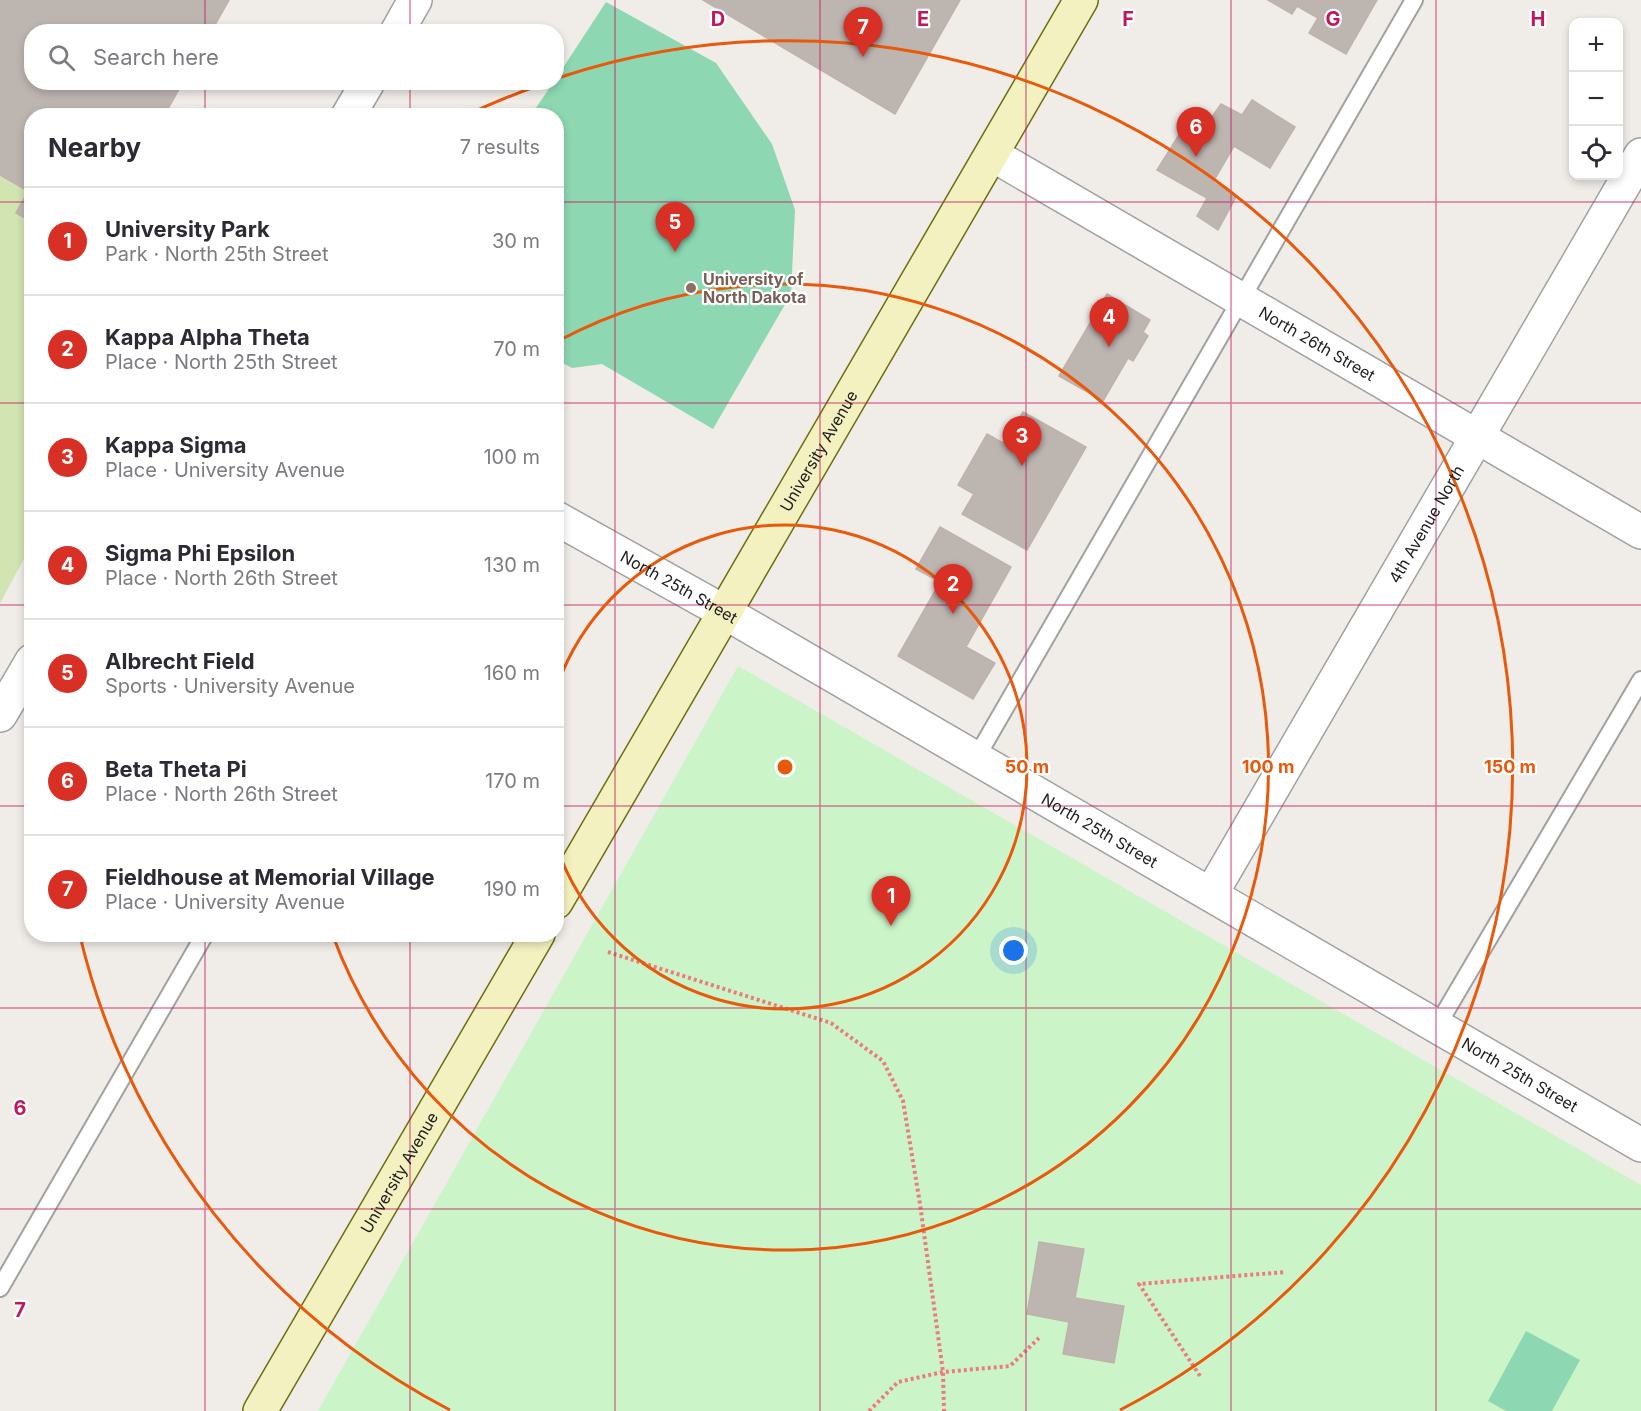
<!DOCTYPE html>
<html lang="en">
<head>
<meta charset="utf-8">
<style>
  body { margin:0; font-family:Inter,sans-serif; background:#f2f2f3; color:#2b2b33 }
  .controls { position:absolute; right:18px; top:18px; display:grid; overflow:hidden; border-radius:12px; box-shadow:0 3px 9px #0003 }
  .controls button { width:54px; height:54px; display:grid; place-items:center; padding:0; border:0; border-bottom:2px solid #e1e1e2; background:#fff; color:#2b2b33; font:30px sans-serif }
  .you { position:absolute; left:1014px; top:951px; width:21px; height:21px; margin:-15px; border:4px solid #fff; border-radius:50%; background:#1a73e8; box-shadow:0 0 0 9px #1a73e833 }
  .badge { display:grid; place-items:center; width:39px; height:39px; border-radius:50%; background:#d93025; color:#fff; font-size:20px; font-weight:700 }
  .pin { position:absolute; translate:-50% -50px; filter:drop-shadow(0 2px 3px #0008) }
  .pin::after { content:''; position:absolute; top:32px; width:21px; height:18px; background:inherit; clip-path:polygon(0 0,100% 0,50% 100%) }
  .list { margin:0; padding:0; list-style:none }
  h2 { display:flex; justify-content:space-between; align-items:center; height:78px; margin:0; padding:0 24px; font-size:26px }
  h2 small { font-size:20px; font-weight:400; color:#7c7c81 }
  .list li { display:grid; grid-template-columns:39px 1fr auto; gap:18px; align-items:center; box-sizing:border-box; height:108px; padding:0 24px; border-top:2px solid #e1e1e2 }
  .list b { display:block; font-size:22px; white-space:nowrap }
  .list p { margin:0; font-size:20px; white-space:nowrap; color:#7c7c81 }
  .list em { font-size:20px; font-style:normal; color:#7c7c81 }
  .icon { flex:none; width:33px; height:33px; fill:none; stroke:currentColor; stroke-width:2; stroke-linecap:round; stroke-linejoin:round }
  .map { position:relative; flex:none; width:1641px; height:1411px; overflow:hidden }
  .search { position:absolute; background:#fff; box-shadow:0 3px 9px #0003; left:24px; top:24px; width:540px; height:66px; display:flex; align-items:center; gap:15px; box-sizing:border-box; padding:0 21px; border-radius:24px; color:#7c7c81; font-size:22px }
  .panel { position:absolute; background:#fff; box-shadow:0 3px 9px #0003; left:24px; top:108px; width:540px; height:834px; border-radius:24px }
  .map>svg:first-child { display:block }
  .grass { fill:#d1e4b2 }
  .park { fill:#cbf5c9 }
  .pitch { fill:#8dd7b2 }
  .building { fill:#bdb5b0; stroke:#c0b2ab; stroke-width:1.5 }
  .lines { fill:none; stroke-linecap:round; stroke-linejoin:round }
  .lane-casing { stroke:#a1a1a1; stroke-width:20 }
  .street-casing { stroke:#a1a1a1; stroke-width:36 }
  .secondary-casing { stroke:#6e6e10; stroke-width:36 }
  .path { stroke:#ed7b7c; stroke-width:4; stroke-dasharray:3 3; stroke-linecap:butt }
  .lane { stroke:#fff; stroke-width:16 }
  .street { stroke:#fff; stroke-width:33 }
  .secondary { stroke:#f4f1c1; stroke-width:33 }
  .grid { fill:none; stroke:#c2185b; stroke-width:1.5; stroke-opacity:0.55 }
  .ring { fill:none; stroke:#e8590c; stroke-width:3 }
  .education-dot { fill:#8d6e63; stroke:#fff; stroke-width:2 }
  .labels { text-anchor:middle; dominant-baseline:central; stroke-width:4.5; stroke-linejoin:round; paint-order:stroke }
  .education-label { font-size:16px; font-weight:bold; fill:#785e54; stroke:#fff; text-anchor:start }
  .street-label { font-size:16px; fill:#202020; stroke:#fff }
  .grid-label { font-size:20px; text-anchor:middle; font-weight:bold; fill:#c2185b; stroke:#fff; stroke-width:4.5; stroke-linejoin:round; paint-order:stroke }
  .centre { fill:#e8590c; stroke:#fff; stroke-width:3 }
  .ring-label { font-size:18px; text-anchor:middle; font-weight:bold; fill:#e8590c; stroke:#fff; stroke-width:4.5; stroke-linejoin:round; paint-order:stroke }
</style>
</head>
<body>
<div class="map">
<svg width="1641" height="1411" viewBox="0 0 1641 1411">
  <rect width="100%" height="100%" fill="#f0ece7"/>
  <polygon class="grass" points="0,175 28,191 16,213 32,222 31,546 0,603"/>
  <polygon class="park" points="738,666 1641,1185 1641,1411 318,1411"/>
  <g class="pitch">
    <polygon points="606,2 716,63 772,144 795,210 791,294 713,429 602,364 572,368 561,362 557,369 556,116 531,115 553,83 556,82 557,77"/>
    <polygon points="1526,1331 1580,1360 1552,1411 1506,1411 1488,1401"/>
  </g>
  <g class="building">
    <polygon points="0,0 229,0 211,32 32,32 32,82 183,82 164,116 32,116 32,222 16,213 28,191 0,175"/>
    <polygon points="703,0 960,0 895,114"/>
    <polygon points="1268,0 1377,0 1346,54 1309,33 1318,18 1297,6 1292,14"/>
    <polygon points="1252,100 1295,127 1270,168 1234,146 1213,182 1236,197 1218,230 1197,216 1207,198 1157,170 1193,112 1209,121 1221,104 1242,115"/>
    <polygon points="1107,294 1150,320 1143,332 1148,336 1133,361 1128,358 1103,401 1059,376"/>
    <polygon points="1023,412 1086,447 1027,550 962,514 974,494 958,485 987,434 1003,443"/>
    <polygon points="940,527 1011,567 966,647 995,663 973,699 898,656 940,582 916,569"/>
    <polygon points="1039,1242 1084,1249 1075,1298 1124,1306 1114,1363 1063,1354 1069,1322 1027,1314"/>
  </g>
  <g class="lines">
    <g class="lane-casing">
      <g id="lane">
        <polyline points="976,758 1414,0"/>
        <polyline points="1437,1026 1641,680"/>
        <polyline points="0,1288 205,934"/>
      </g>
    </g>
    <g class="street-casing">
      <g id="street">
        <polyline points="397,32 415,0"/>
        <polyline points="348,116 368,82"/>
        <path id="s1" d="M 993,155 L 1641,532"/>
        <path id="s2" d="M 556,518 L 726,613 L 1641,1145"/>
        <polyline points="0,715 32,661"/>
        <path id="s3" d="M 1211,894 L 1641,155"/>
      </g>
    </g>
    <g class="secondary-casing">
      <g id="secondary">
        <path id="s4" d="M 556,902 L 1081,0"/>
        <path id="s5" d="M 260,1411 L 538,934"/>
      </g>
    </g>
    <g class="path">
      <polyline points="608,952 831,1023 883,1061 903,1101 920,1204 943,1372 944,1411"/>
      <polyline points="1200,1376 1139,1284 1285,1272"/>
      <polyline points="869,1411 898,1382 943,1372 1010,1366 1039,1338"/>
    </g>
    <use href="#lane" class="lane"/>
    <use href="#street" class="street"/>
    <use href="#secondary" class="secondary"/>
  </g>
  <path class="grid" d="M 205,0 L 205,32M 410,0 L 410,32M 615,0 L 615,1411M 820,0 L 820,1411M 1026,0 L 1026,1411M 1231,0 L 1231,1411M 1436,0 L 1436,1411M 205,82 L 205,116M 410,82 L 410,116M 0,202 L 32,202M 556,202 L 1641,202M 0,403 L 32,403M 556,403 L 1641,403M 0,605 L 32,605M 556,605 L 1641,605M 0,806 L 32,806M 556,806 L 1641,806M 205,934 L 205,1411M 410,934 L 410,1411M 0,1008 L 1641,1008M 0,1209 L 1641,1209"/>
  <g class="ring">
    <path d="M557 686A242 242 0 1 1 557 848"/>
    <path d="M558 341A483 483 0 1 1 333 936"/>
    <path d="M450 1410A725 725 0 0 1 80 936M467 115A725 725 0 0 1 543 84M561 77A725 725 0 0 1 1120 1410"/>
  </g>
  <circle class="education-dot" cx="691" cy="288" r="6"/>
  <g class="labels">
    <g class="education-label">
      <text x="703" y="279">University of<tspan x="703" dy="18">North Dakota</tspan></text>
    </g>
    <g class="street-label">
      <text stroke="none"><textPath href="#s1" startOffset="375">North 26th Street</textPath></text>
      <text stroke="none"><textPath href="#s4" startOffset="522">University Avenue</textPath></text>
      <text stroke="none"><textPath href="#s3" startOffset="428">4th Avenue North</textPath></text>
      <text stroke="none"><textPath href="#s2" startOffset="141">North 25th Street</textPath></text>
      <text stroke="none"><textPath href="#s2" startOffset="627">North 25th Street</textPath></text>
      <text stroke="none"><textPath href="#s2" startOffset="1113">North 25th Street</textPath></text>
      <text stroke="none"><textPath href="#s5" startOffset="276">University Avenue</textPath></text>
    </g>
  </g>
  <g class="grid-label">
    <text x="718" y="26">D</text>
    <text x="923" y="26">E</text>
    <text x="1128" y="26">F</text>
    <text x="1333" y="26">G</text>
    <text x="1538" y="26">H</text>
    <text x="20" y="1115">6</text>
    <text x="20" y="1317">7</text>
  </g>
  <circle cx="785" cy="767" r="9" class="centre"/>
  <g class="ring-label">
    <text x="1027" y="773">50 m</text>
    <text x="1268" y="773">100 m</text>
    <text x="1510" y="773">150 m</text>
  </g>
</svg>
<div class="controls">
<button>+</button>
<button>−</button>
<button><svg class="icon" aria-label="locate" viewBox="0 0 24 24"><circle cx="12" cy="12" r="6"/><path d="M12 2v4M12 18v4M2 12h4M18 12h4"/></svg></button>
</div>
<div class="you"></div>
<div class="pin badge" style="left:891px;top:926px">1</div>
<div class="pin badge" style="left:953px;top:614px">2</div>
<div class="pin badge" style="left:1022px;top:466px">3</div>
<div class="pin badge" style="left:1109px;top:347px">4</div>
<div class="pin badge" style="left:675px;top:252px">5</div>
<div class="pin badge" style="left:1196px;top:157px">6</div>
<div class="pin badge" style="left:863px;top:57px">7</div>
<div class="search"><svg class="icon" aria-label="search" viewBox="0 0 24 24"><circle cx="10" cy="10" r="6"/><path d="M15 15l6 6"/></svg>Search here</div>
<section class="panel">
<h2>Nearby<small>7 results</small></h2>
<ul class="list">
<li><span class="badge">1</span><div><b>University Park</b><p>Park · North 25th Street</p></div><em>30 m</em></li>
<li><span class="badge">2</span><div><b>Kappa Alpha Theta</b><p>Place · North 25th Street</p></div><em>70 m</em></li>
<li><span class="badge">3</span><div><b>Kappa Sigma</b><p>Place · University Avenue</p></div><em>100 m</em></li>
<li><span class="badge">4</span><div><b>Sigma Phi Epsilon</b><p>Place · North 26th Street</p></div><em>130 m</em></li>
<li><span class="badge">5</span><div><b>Albrecht Field</b><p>Sports · University Avenue</p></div><em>160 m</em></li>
<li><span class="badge">6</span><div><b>Beta Theta Pi</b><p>Place · North 26th Street</p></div><em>170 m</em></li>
<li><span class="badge">7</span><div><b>Fieldhouse at Memorial Village</b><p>Place · University Avenue</p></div><em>190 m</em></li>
</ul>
</section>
</div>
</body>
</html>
